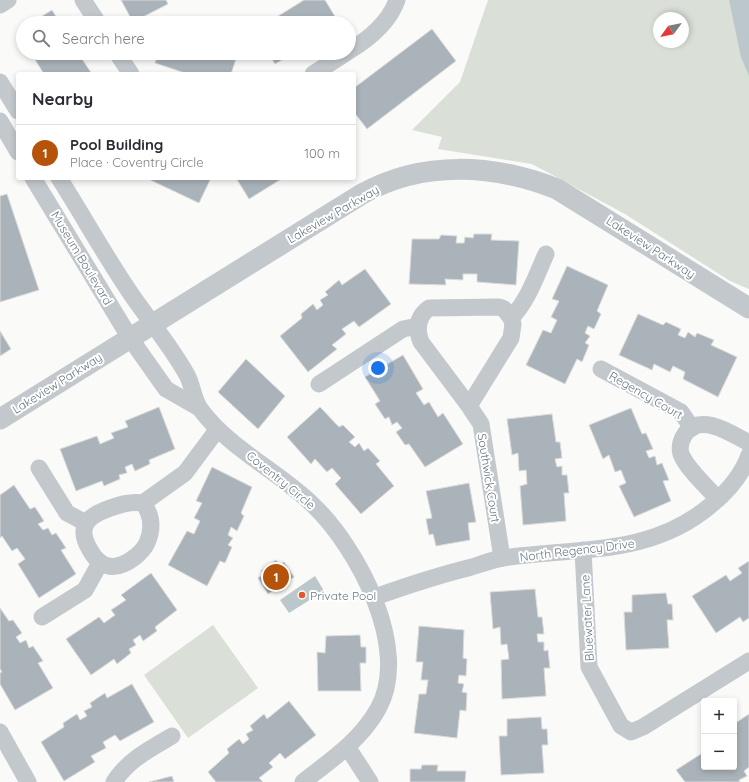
<!DOCTYPE html>
<html lang="en">
<head>
<meta charset="utf-8">
<style>
  body { margin:0; font-family:Quicksand,sans-serif; background:#f2f2f3; color:#2b2b33 }
  .controls { position:absolute; right:12px; bottom:12px; display:grid; overflow:hidden; border-radius:4px; box-shadow:0 2px 6px #0003 }
  .controls button { width:36px; height:36px; display:grid; place-items:center; padding:0; border:0; border-bottom:1px solid #e1e1e2; background:#fff; color:#2b2b33; font:20px sans-serif }
  .compass { position:absolute; left:653px; top:12px; width:36px; height:36px; border-radius:50%; background:#fff; box-shadow:0 2px 6px #0003; rotate:237deg }
  .you { position:absolute; left:378px; top:368px; width:14px; height:14px; margin:-10px; border:3px solid #fff; border-radius:50%; background:#1a73e8; box-shadow:0 0 0 6px #1a73e833 }
  .badge { display:grid; place-items:center; width:26px; height:26px; border-radius:50%; background:#b45309; color:#fff; font-size:13px; font-weight:700 }
  .pin { position:absolute; translate:-50% -50%; border:2px solid #fff; box-shadow:0 1px 4px #0006 }
  .list { margin:0; padding:0; list-style:none }
  h2 { display:flex; justify-content:space-between; align-items:center; height:52px; margin:0; padding:0 16px; font-size:17px }
  h2 small { font-size:13px; font-weight:400; color:#7c7c81 }
  .list li { display:grid; grid-template-columns:26px 1fr auto; gap:12px; align-items:center; box-sizing:border-box; height:56px; padding:0 16px; border-top:1px solid #e1e1e2 }
  .list b { display:block; font-size:15px; white-space:nowrap }
  .list p { margin:0; font-size:13px; white-space:nowrap; color:#7c7c81 }
  .list em { font-size:13px; font-style:normal; color:#7c7c81 }
  .icon { flex:none; width:22px; height:22px; fill:none; stroke:currentColor; stroke-width:2; stroke-linecap:round; stroke-linejoin:round }
  .map { position:relative; flex:none; width:749px; height:782px; overflow:hidden }
  .search { position:absolute; background:#fff; box-shadow:0 2px 6px #0003; left:16px; top:16px; width:340px; height:44px; display:flex; align-items:center; gap:10px; box-sizing:border-box; padding:0 14px; border-radius:22px; color:#7c7c81; font-size:15px }
  .panel { position:absolute; background:#fff; box-shadow:0 2px 6px #0003; left:16px; top:72px; width:340px; height:108px; border-radius:4px }
  .map>svg:first-child { display:block }
  .green { fill:#dadfd7; fill-rule:evenodd }
  .water { fill:#bbc7cb }
  .building { fill:#aab3b9; stroke:#dcdcda }
  .lines { fill:none; stroke-linecap:round; stroke-linejoin:round }
  .minor { stroke:#c3c8cc; stroke-width:17 }
  .tertiary { stroke:#c3c8cc; stroke-width:21 }
  .poi-dot { fill:#e4572e; stroke:#fff; stroke-width:1.5 }
  .labels { text-anchor:middle; dominant-baseline:central; stroke-width:4; stroke-linejoin:round; paint-order:stroke }
  .street-label { font-size:12px; fill:#657683; stroke:#fff }
  .poi-label { font-size:12px; fill:#657683; stroke:#fff; text-anchor:start }
</style>
</head>
<body>
<div class="map">
<svg width="749" height="782" viewBox="0 0 749 782">
  <rect width="100%" height="100%" fill="#fafaf8"/>
  <g class="green">
    <path d="M 488,0 L 749,0 L 749,289 L 730,281 L 625,214 L 532,164 L 438,149 L 442,137 L 412,130 L 460,82 ZM 659,18 L 683,18 L 683,42 L 659,42 Z"/>
    <polygon points="213,625 258,688 188,738 144,675"/>
  </g>
  <g class="water">
    <polygon points="729,0 749,0 749,76 741,57"/>
    <polygon points="315,576 324,591 289,613 280,600"/>
  </g>
  <g class="building">
    <polygon points="121,0 166,0 168,4 133,22"/>
    <polygon points="304,0 325,0 339,23 267,23"/>
    <polygon points="52,10 60,23 31,23"/>
    <polygon points="23,28 23,40 17,31"/>
    <polygon points="432,29 456,61 367,129 354,112 354,88"/>
    <polygon points="31,53 78,53 92,74 44,74"/>
    <polygon points="158,53 238,53 231,74 188,74 155,63"/>
    <polygon points="268,53 294,53 275,64"/>
    <polygon points="146,178 211,178 199,203"/>
    <polygon points="236,178 283,178 249,199"/>
    <polygon points="7,194 39,290 0,302 0,196"/>
    <polygon points="474,234 492,234 491,240 519,241 516,285 477,282 477,274 463,274 463,280 445,279 446,285 409,284 412,239 439,239 441,235 457,236 456,243 464,243 465,237 473,238"/>
    <polygon points="567,266 608,285 597,311 601,314 594,329 588,326 585,333 590,336 585,343 589,345 582,362 577,359 565,384 526,365 543,330 551,333 557,320 551,317 559,301 552,299"/>
    <polygon points="365,269 391,304 359,327 354,321 342,329 346,334 332,345 337,349 308,372 280,336 302,318 301,314 313,304 317,310 323,305 320,300 328,295 325,292 339,280 342,285"/>
    <polygon points="638,314 663,325 666,322 681,329 678,335 685,338 688,332 695,337 697,333 714,340 711,345 737,357 718,397 683,379 685,372 673,366 670,372 654,364 652,370 619,355"/>
    <polygon points="0,331 11,349 0,356"/>
    <polygon points="403,355 423,389 416,393 424,405 429,402 438,417 443,413 463,444 425,467 409,444 405,445 396,432 402,428 397,422 392,425 389,417 385,419 375,404 380,401 365,377"/>
    <polygon points="246,359 285,396 258,429 218,392"/>
    <polygon points="159,407 175,449 149,460 150,464 135,471 132,464 125,467 127,473 119,475 120,479 104,486 102,481 76,491 60,449 97,436 100,444 114,438 111,433 128,427 125,421"/>
    <polygon points="320,407 339,427 343,425 355,437 349,442 355,447 359,443 364,451 368,448 380,461 376,464 394,486 361,514 335,484 341,478 332,468 327,472 315,459 311,464 287,437"/>
    <polygon points="631,408 642,434 646,433 653,449 646,451 649,458 655,456 657,465 662,463 669,480 663,481 671,501 634,517 619,486 626,483 621,470 615,472 609,455 603,459 589,425"/>
    <polygon points="552,414 556,442 560,442 562,458 555,459 557,467 562,466 562,475 567,475 569,493 564,493 566,521 523,525 520,486 527,484 526,470 519,471 518,453 512,455 507,419"/>
    <polygon points="212,467 252,487 241,513 244,516 237,531 231,527 228,535 233,538 228,545 232,547 225,563 220,561 207,586 168,565 187,531 194,534 200,521 194,518 202,503 196,501"/>
    <polygon points="469,483 476,522 468,523 470,540 436,546 433,534 429,535 426,519 432,518 426,491"/>
    <polygon points="14,485 30,509 35,507 44,521 38,524 43,530 48,528 52,535 56,533 66,548 61,550 76,574 39,598 18,564 25,559 17,548 12,551 2,536 0,538 0,495"/>
    <polygon points="276,560 279,565 284,562 294,577 268,594 258,578 264,574 261,571"/>
    <polygon points="749,561 749,618 743,622 740,617 716,633 692,596 726,575 730,581 742,573 738,568"/>
    <polygon points="151,573 177,610 155,627 157,631 143,641 140,635 133,640 136,645 129,649 131,653 117,664 114,659 91,675 66,639 99,617 104,623 115,615 111,610 126,600 121,595"/>
    <polygon points="535,589 538,617 542,617 544,634 537,634 538,642 544,642 544,651 548,650 550,668 544,668 546,696 502,699 501,660 509,659 507,644 501,645 500,627 493,629 490,592"/>
    <polygon points="666,593 668,604 672,604 673,620 667,620 669,648 626,650 624,612 632,612 632,595"/>
    <polygon points="0,608 9,621 13,620 22,633 16,637 20,643 26,640 29,648 33,646 43,661 38,663 53,688 15,710 0,684 0,673 2,672 0,669"/>
    <polygon points="419,626 464,630 463,658 467,659 466,676 459,675 458,683 464,684 462,692 467,693 466,711 460,710 457,738 414,733 419,694 426,694 428,680 421,680 423,662 416,662"/>
    <polygon points="360,635 361,647 366,647 366,663 360,663 361,691 318,691 317,652 325,653 326,636"/>
    <polygon points="132,684 154,722 120,741 115,735 103,742 106,748 91,756 95,762 64,781 41,742 64,727 63,723 77,714 80,720 87,716 84,711 92,707 90,703 105,693 107,698"/>
    <polygon points="289,701 316,735 285,759 280,753 269,763 273,767 259,778 263,782 216,782 208,772 229,753 227,749 239,739 243,744 249,739 246,734 253,730 250,726 264,714 267,719"/>
    <polygon points="749,714 749,767 744,771 747,776 739,780 740,782 685,782 676,770 704,752 704,767 734,767 734,733 736,731 734,724"/>
    <polygon points="541,717 542,729 547,729 548,745 542,745 544,773 501,775 499,736 507,736 507,719"/>
    <polygon points="422,765 438,765 437,771 466,771 465,782 410,782 410,769 421,769"/>
    <polygon points="172,776 174,782 149,782"/>
  </g>
  <g class="lines">
    <g class="minor">
      <polyline points="83,0 98,23"/>
      <polyline points="0,5 8,0"/>
      <path d="M 349,51 C 369,39 389,23 397,0"/>
      <polyline points="117,53 131,74"/>
      <polyline points="313,74 346,53"/>
      <polyline points="0,82 18,111"/>
      <polyline points="0,121 18,152"/>
      <polyline points="33,178 130,338 166,389 199,408"/>
      <path d="M 59,178 C 82,214 103,252 127,288 C 146,317 170,344 187,375 C 193,386 193,400 201,410 C 230,449 278,471 313,505 C 357,547 412,649 378,709 C 360,741 331,760 303,782"/>
      <path d="M 511,318 C 528,301 536,276 546,254"/>
      <polyline points="601,369 681,412 692,428"/>
      <polyline points="319,384 403,329 418,326"/>
      <path d="M 469,406 L 511,338 L 513,324 L 511,318 L 504,309 L 499,307 L 429,308 C 417,317 416,329 421,342 L 469,406 L 481,424 L 502,558"/>
      <polyline points="39,468 67,513 86,523"/>
      <path d="M 718,499 C 707,487 687,469 681,454 C 679,447 681,440 685,434 C 701,412 732,434 749,443"/>
      <path d="M 143,503 C 152,515 153,529 147,543 C 144,549 140,553 135,557 C 117,571 101,570 90,550 C 78,530 84,518 105,510 C 118,505 130,501 143,503 L 185,473 L 217,430"/>
      <polyline points="583,550 589,667 621,726 631,732 643,727 749,661"/>
      <path d="M 375,597 C 406,586 436,576 468,568 C 479,565 491,560 503,558 C 577,547 650,557 711,505 C 727,492 742,475 749,455"/>
      <polyline points="42,617 85,590 100,563"/>
      <polyline points="0,732 28,782"/>
      <polyline points="348,748 370,782"/>
      <path d="M 114,782 C 128,760 150,749 172,736"/>
    </g>
    <path class="tertiary" d="M 0,419 L 362,194 C 423,160 494,164 557,189 L 749,308"/>
  </g>
  <circle class="poi-dot" cx="302" cy="595" r="4"/>
  <g class="labels">
    <g class="street-label">
      <text transform="translate(333 214) rotate(-30)">Lakeview Parkway</text>
      <text transform="translate(651 247) rotate(33)">Lakeview Parkway</text>
      <text transform="translate(82 258) rotate(59)">Museum Boulevard</text>
      <text transform="translate(57 383) rotate(-32)">Lakeview Parkway</text>
      <text transform="translate(646 395) rotate(30)">Regency Court</text>
      <text transform="translate(489 478) rotate(81)">Southwick Court</text>
      <text transform="translate(281 480) rotate(39)">Coventry Circle</text>
      <text transform="translate(577 550) rotate(-7)">North Regency Drive</text>
      <text transform="translate(587 618) rotate(-93)">Bluewater Lane</text>
    </g>
    <g class="poi-label">
      <text x="310" y="595">Private Pool</text>
    </g>
  </g>
</svg>
<div class="controls">
<button>+</button>
<button>−</button>
</div>
<svg class="compass" viewBox="-18 -18 36 36"><path d="M0-13l5 13h-10z" fill="#e53935"/><path d="M0 13l5-13h-10z" fill="#7c7c81"/></svg>
<div class="you"></div>
<div class="pin badge" style="left:276px;top:577px">1</div>
<div class="search"><svg class="icon" aria-label="search" viewBox="0 0 24 24"><circle cx="10" cy="10" r="6"/><path d="M15 15l6 6"/></svg>Search here</div>
<section class="panel">
<h2>Nearby<small></small></h2>
<ul class="list">
<li><span class="badge">1</span><div><b>Pool Building</b><p>Place · Coventry Circle</p></div><em>100 m</em></li>
</ul>
</section>
</div>
</body>
</html>
